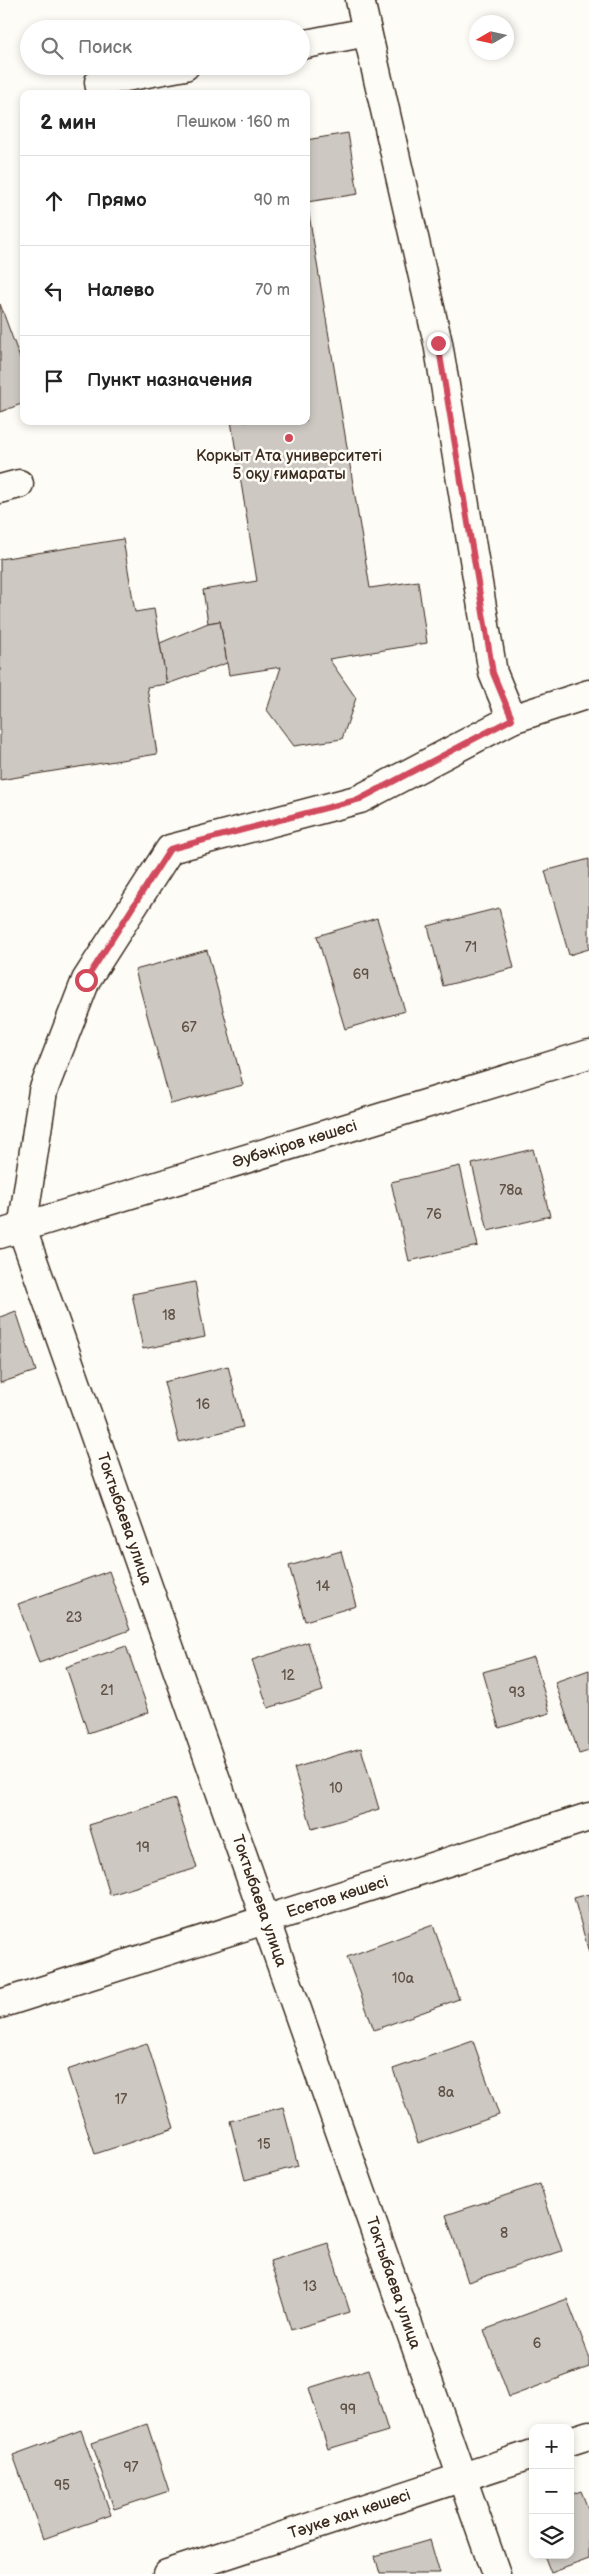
<!DOCTYPE html>
<html lang="ru">
<head>
<meta charset="utf-8">
<style>
  body { margin:0; font-family:"Balsamiq Sans",sans-serif; background:#f6f6f6; color:#222 }
  .controls { position:absolute; right:15px; bottom:15px; display:grid; overflow:hidden; border-radius:10px; box-shadow:0 2px 8px #0003 }
  .controls button { width:45px; height:45px; display:grid; place-items:center; padding:0; border:0; border-bottom:1px solid #e0e0e0; background:#fff; color:#222; font:25px sans-serif }
  .compass { position:absolute; left:469px; top:15px; width:45px; height:45px; border-radius:50%; background:#fff; box-shadow:0 2px 8px #0003; rotate:261deg }
  .stop { position:absolute; width:15px; height:15px; margin:-11px; border:4px solid #d1495b; border-radius:50%; background:#fff }
  .stop.end { background:#d1495b; border-color:#fff; box-shadow:0 1px 5px #0008 }
  .list { margin:0; padding:0; list-style:none }
  h2 { display:flex; justify-content:space-between; align-items:center; height:65px; margin:0; padding:0 20px; font-size:21px }
  h2 small { font-size:16px; font-weight:400; color:#767676 }
  .list li { display:grid; grid-template-columns:32px 1fr auto; gap:15px; align-items:center; box-sizing:border-box; height:90px; padding:0 20px; border-top:1px solid #e0e0e0 }
  .list b { display:block; font-size:19px; white-space:nowrap }
  .list em { font-size:16px; font-style:normal; color:#767676 }
  .icon { flex:none; width:28px; height:28px; fill:none; stroke:currentColor; stroke-width:2; stroke-linecap:round; stroke-linejoin:round }
  .map { position:relative; flex:none; width:589px; height:2574px; overflow:hidden }
  .search { position:absolute; background:#fff; box-shadow:0 2px 8px #0003; left:20px; top:20px; width:290px; height:55px; display:flex; align-items:center; gap:12px; box-sizing:border-box; padding:0 18px; border-radius:28px; color:#767676; font-size:19px }
  .panel { position:absolute; background:#fff; box-shadow:0 2px 8px #0003; left:20px; top:90px; width:290px; height:335px; border-radius:10px }
  .map>svg:first-child { display:block }
  .building { fill:#cdc8c2; stroke:#3b2a1e }
  .lines { fill:none; stroke-linecap:round; stroke-linejoin:round }
  .minor-casing { stroke:#3b2a1e; stroke-width:31 }
  .minor { stroke:#fdfcf7; stroke-width:28 }
  .route { stroke:#d1495b; stroke-width:6 }
  .poi-dot { fill:#d1495b; stroke:#fdfcf7; stroke-width:2 }
  .labels { text-anchor:middle; dominant-baseline:central; stroke-width:5; stroke-linejoin:round; paint-order:stroke }
  .number-label { font-size:14px; fill:#605247 }
  .poi-label { font-size:16px; fill:#3b2a1e; stroke:#fdfcf7 }
  .street-label { font-size:16px; fill:#3b2a1e; stroke:#fdfcf7 }
</style>
</head>
<body>
<div class="map">
<svg width="589" height="2574" viewBox="0 0 589 2574">
  <rect width="100%" height="100%" fill="#fdfcf7"/>
  <filter id="ink" filterUnits="userSpaceOnUse"><feTurbulence type="fractalNoise" baseFrequency=".02" numOctaves="2"/><feDisplacementMap in="SourceGraphic" scale="10" xChannelSelector="R" yChannelSelector="G"/><feConvolveMatrix kernelMatrix="1 2 1 2 8 2 1 2 1" color-interpolation-filters="sRGB"/></filter>
  <g filter="url(#ink)">
    <g class="building">
      <polygon points="348,133 358,194 307,202 370,588 418,581 427,643 329,659 356,698 342,739 294,746 267,710 281,667 229,675 220,621 208,623 203,590 257,581 231,421 306,421 306,140"/>
      <polygon points="0,304 24,369 24,403 0,412"/>
      <polygon points="123,539 135,612 154,609 160,643 167,684 147,687 157,754 0,780 0,559"/>
      <polygon points="220,621 227,663 167,684 160,643 208,623"/>
      <polygon points="589,859 589,949 569,955 545,871"/>
      <polygon points="499,908 514,968 443,986 428,926"/>
      <polygon points="377,918 405,1011 345,1029 317,936"/>
      <polygon points="207,950 243,1085 171,1104 135,970"/>
      <polygon points="533,1149 550,1216 488,1231 472,1164"/>
      <polygon points="460,1166 478,1246 409,1261 391,1182"/>
      <polygon points="195,1282 205,1337 143,1349 132,1294"/>
      <polygon points="16,1311 36,1371 0,1383 0,1317"/>
      <polygon points="228,1366 243,1427 179,1442 164,1382"/>
      <polygon points="341,1551 356,1606 305,1621 289,1566"/>
      <polygon points="109,1571 130,1630 39,1663 18,1604"/>
      <polygon points="308,1642 323,1691 268,1708 252,1660"/>
      <polygon points="126,1646 149,1712 88,1733 66,1667"/>
      <polygon points="534,1657 550,1713 499,1728 483,1672"/>
      <polygon points="589,1670 589,1751 579,1754 555,1682"/>
      <polygon points="361,1748 379,1809 312,1829 294,1768"/>
      <polygon points="175,1799 197,1868 110,1895 89,1825"/>
      <polygon points="589,1894 589,1953 574,1898"/>
      <polygon points="433,1925 459,1999 374,2030 347,1957"/>
      <polygon points="473,2041 499,2115 418,2143 393,2069"/>
      <polygon points="147,2043 174,2128 95,2154 67,2070"/>
      <polygon points="283,2107 298,2166 245,2180 230,2121"/>
      <polygon points="540,2184 562,2251 468,2282 446,2215"/>
      <polygon points="328,2243 350,2312 291,2330 270,2261"/>
      <polygon points="567,2299 589,2356 589,2367 509,2397 484,2330"/>
      <polygon points="369,2369 388,2431 328,2449 309,2388"/>
      <polygon points="147,2424 169,2491 114,2509 92,2443"/>
      <polygon points="81,2430 111,2515 43,2539 13,2455"/>
      <polygon points="581,2491 589,2511 589,2559 551,2573 544,2555 570,2555 570,2495"/>
      <polygon points="430,2540 440,2574 380,2574 375,2556"/>
    </g>
    <g class="lines">
      <g class="minor-casing">
        <g id="minor">
          <polyline points="360,0 438,343 493,673 512,719"/>
          <polyline points="301,45 367,32"/>
          <polyline points="101,94 99,82 185,66"/>
          <polyline points="0,489 19,484"/>
          <path id="s1" d="M 0,1234 L 589,1054"/>
          <path id="s2" d="M 0,2004 L 589,1817"/>
          <polyline points="570,2441 589,2435"/>
          <path id="s3" d="M 167,2574 L 533,2454"/>
          <polyline points="496,2574 22,1229 43,1091 86,980 170,849 360,799 512,719 589,694"/>
        </g>
      </g>
      <use href="#minor" class="minor"/>
    </g>
  </g>
  <g class="lines" filter="url(#ink)">
    <polyline class="route" points="86,980 170,849 360,799 512,719 493,673 438,343"/>
  </g>
  <circle class="poi-dot" cx="289" cy="438" r="5"/>
  <g class="labels">
    <g class="number-label">
      <text x="471" y="947">71</text>
      <text x="361" y="974">69</text>
      <text x="189" y="1027">67</text>
      <text x="511" y="1190">78а</text>
      <text x="434" y="1214">76</text>
      <text x="169" y="1315">18</text>
      <text x="203" y="1404">16</text>
      <text x="323" y="1586">14</text>
      <text x="74" y="1617">23</text>
      <text x="288" y="1675">12</text>
      <text x="107" y="1690">21</text>
      <text x="517" y="1692">93</text>
      <text x="336" y="1788">10</text>
      <text x="143" y="1847">19</text>
      <text x="403" y="1978">10а</text>
      <text x="446" y="2092">8а</text>
      <text x="121" y="2099">17</text>
      <text x="264" y="2144">15</text>
      <text x="504" y="2233">8</text>
      <text x="310" y="2286">13</text>
      <text x="537" y="2343">6</text>
      <text x="348" y="2409">99</text>
      <text x="131" y="2467">97</text>
      <text x="62" y="2485">95</text>
    </g>
    <g class="poi-label">
      <text x="289" y="456">Коркыт Ата университеті<tspan x="289" dy="18">5 оқу ғимараты</tspan></text>
    </g>
    <g class="street-label">
      <text stroke="none"><textPath href="#s1" startOffset="308">Әубәкіров көшесі</textPath></text>
      <text transform="translate(124 1519) rotate(71)">Токтыбаева улица</text>
      <text stroke="none"><textPath href="#s2" startOffset="354">Есетов көшесі</textPath></text>
      <text transform="translate(259 1901) rotate(71)">Токтыбаева улица</text>
      <text transform="translate(393 2283) rotate(71)">Токтыбаева улица</text>
      <text stroke="none"><textPath href="#s3" startOffset="192">Тәуке хан көшесі</textPath></text>
    </g>
  </g>
</svg>
<div class="controls">
<button>+</button>
<button>−</button>
<button><svg class="icon" aria-label="layers" viewBox="0 0 24 24"><path d="M12 4l9 5-9 5-9-5zM3 14l9 5 9-5"/></svg></button>
</div>
<svg class="compass" viewBox="-18 -18 36 36"><path d="M0-13l5 13h-10z" fill="#e53935"/><path d="M0 13l5-13h-10z" fill="#767676"/></svg>
<div class="stop" style="left:86px;top:980px"></div>
<div class="stop end" style="left:438px;top:343px"></div>
<div class="search"><svg class="icon" aria-label="search" viewBox="0 0 24 24"><circle cx="10" cy="10" r="6"/><path d="M15 15l6 6"/></svg>Поиск</div>
<section class="panel">
<h2>2 мин<small>Пешком · 160 m</small></h2>
<ul class="list">
<li><svg class="icon" aria-label="ahead" viewBox="0 0 24 24"><path d="M12 20V5M6 11l6-6 6 6"/></svg><div><b>Прямо</b></div><em>90 m</em></li>
<li><svg class="icon" aria-label="left" viewBox="0 0 24 24"><path d="M17 20v-9H6M10 6l-5 5 5 5"/></svg><div><b>Налево</b></div><em>70 m</em></li>
<li><svg class="icon" aria-label="arrive" viewBox="0 0 24 24"><path d="M6 21V4h12l-3 4 3 4H6"/></svg><div><b>Пункт назначения</b></div></li>
</ul>
</section>
</div>
</body>
</html>
